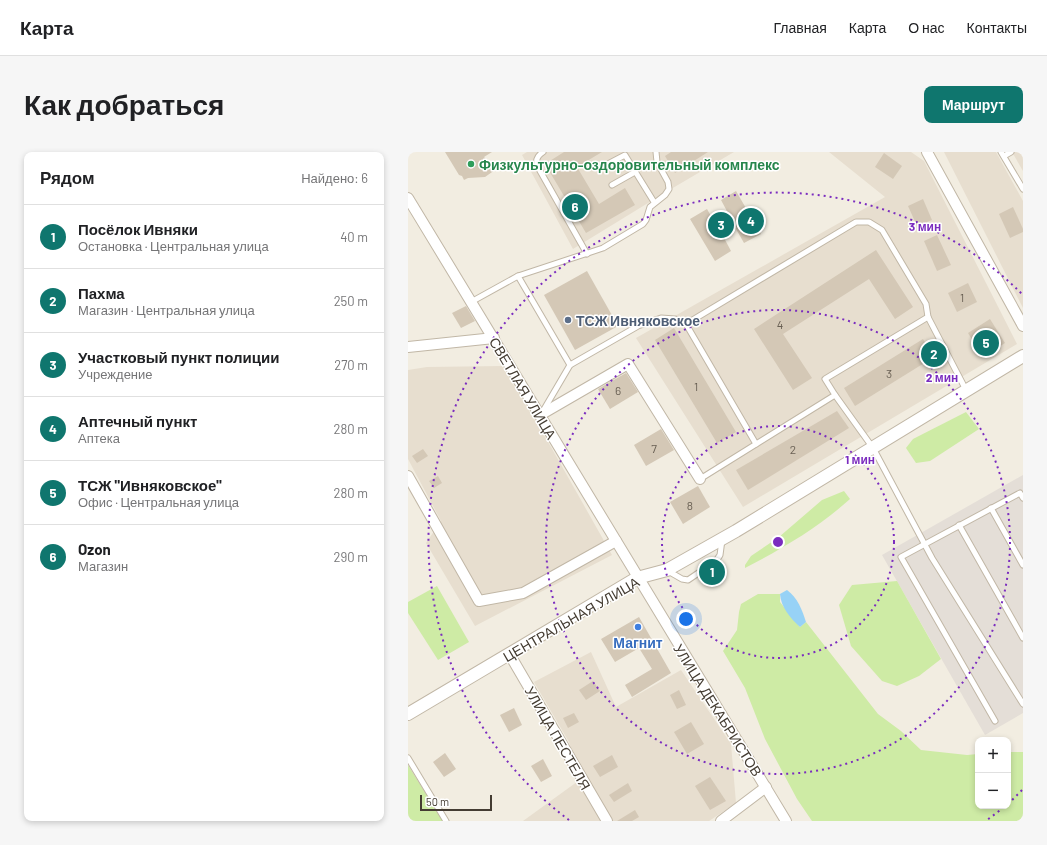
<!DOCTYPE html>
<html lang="ru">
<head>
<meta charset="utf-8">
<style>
  body { margin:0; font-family:Barlow,sans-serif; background:#f6f6f6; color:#202124 }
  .controls { position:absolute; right:12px; bottom:12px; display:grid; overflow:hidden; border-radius:8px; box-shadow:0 2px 6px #0003 }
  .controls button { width:36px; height:36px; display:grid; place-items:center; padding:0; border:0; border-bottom:1px solid #e0e0e0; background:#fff; color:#202124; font:20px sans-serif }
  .scale { position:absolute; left:12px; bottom:10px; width:72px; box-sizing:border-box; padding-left:4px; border:2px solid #443c32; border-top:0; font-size:11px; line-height:14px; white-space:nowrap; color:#443c32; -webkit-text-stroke:3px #fff; paint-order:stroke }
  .you { position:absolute; left:278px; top:467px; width:14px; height:14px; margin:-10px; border:3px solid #fff; border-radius:50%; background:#1a73e8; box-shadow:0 0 0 6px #1a73e833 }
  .badge { display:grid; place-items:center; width:26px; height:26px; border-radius:50%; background:#0f766e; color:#fff; font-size:13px; font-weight:700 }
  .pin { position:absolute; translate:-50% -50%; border:2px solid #fff; box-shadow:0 1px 4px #0006 }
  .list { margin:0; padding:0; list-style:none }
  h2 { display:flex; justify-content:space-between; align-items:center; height:52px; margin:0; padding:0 16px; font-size:17px }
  h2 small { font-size:13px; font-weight:400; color:#757577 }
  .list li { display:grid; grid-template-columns:26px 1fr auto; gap:12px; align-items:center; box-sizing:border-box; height:64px; padding:0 16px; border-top:1px solid #e0e0e0 }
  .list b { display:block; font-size:15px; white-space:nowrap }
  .list p { margin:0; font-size:13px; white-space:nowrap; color:#757577 }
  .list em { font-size:13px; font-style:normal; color:#757577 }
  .map { position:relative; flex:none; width:615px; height:669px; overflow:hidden; border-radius:8px }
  header { display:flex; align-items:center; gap:24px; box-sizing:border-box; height:56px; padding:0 20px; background:#fff; border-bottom:1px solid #e0e0e0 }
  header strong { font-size:19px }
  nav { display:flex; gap:22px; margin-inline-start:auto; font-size:14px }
  .intro { display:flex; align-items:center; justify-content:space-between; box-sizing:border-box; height:96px; padding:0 24px }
  h1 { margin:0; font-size:28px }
  .button { padding:10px 18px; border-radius:8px; background:#0f766e; color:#fff; font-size:14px; font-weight:700 }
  main { display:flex; gap:24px; padding:0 24px }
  aside { flex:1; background:#fff; border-radius:8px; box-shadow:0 2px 6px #0003 }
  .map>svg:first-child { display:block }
  .residential { fill:#e7decf }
  .industrial { fill:#e4ded7 }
  .green { fill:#ceeba5 }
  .water { fill:#97d2f6 }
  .building { fill:#d4c8b6 }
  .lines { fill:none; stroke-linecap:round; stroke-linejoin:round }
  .service-casing { stroke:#c1b7a6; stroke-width:7 }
  .minor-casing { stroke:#c1b7a6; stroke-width:12 }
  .tertiary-casing { stroke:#c1b7a6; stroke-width:14 }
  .service { stroke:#fff; stroke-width:5 }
  .minor { stroke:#fff; stroke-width:10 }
  .tertiary { stroke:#fff; stroke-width:12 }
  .ring { fill:none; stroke:#7b2cbf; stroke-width:2; stroke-dasharray:2 4 }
  .leisure-dot { fill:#2e9e5b; stroke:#fff; stroke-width:1.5 }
  .service-dot { fill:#5c6f8a; stroke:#fff; stroke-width:1.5 }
  .shop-dot { fill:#3f7fe0; stroke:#fff; stroke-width:1.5 }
  .labels { text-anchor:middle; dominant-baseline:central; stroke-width:3; stroke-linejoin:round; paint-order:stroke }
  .number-label { font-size:12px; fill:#685f53 }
  .leisure-label { font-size:14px; font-weight:bold; fill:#27864d; stroke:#fff; text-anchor:start }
  .service-label { font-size:14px; font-weight:bold; fill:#4e5e75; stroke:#fff; text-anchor:start }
  .street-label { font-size:14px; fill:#443c32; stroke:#fff }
  .shop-label { font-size:14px; font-weight:bold; fill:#366cbe; stroke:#fff }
  .centre { fill:#7b2cbf; stroke:#fff; stroke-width:2 }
  .ring-label { font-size:12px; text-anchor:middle; font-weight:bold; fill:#7b2cbf; stroke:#fff; stroke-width:3; stroke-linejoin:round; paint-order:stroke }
</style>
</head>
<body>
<header>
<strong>Карта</strong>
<nav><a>Главная</a><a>Карта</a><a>О нас</a><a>Контакты</a></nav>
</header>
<div class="intro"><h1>Как добраться</h1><a class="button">Маршрут</a></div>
<main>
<aside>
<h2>Рядом<small>Найдено: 6</small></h2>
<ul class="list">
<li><span class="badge">1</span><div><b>Посёлок Ивняки</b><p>Остановка · Центральная улица</p></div><em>40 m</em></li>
<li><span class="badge">2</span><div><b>Пахма</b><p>Магазин · Центральная улица</p></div><em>250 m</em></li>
<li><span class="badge">3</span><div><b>Участковый пункт полиции</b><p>Учреждение</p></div><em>270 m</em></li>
<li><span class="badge">4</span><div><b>Аптечный пункт</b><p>Аптека</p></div><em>280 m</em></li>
<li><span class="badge">5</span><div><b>ТСЖ &quot;Ивняковское&quot;</b><p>Офис · Центральная улица</p></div><em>280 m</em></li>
<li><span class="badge">6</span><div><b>Ozon</b><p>Магазин</p></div><em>290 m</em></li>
</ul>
</aside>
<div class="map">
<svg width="615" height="669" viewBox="0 0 615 669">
  <rect width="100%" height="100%" fill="#f2ede1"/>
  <g class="residential">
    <polygon points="119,0 326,0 258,40 165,97 114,3"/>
    <polygon points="421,0 503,0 516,9 609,192 335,355 228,186 477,45"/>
    <polygon points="536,0 588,0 615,49 615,156"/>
    <polygon points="604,0 615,0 615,19"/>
    <polygon points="94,214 143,295 204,403 67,474 18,391 33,369 0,307 0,218 19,215"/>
    <polygon points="183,500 208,555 273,518 323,592 328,651 301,669 115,669 173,627 161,590 126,530"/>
  </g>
  <polygon class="industrial" points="615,323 615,561 577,583 474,403"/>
  <g class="green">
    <polygon points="558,260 571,277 522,309 508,311 498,296 505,287"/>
    <path d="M 436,339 L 442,347 C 411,375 374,397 337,416 L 337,413 L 343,404 L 371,385 L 414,348 Z"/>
    <polygon points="489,429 533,507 511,524 489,534 474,529 443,494 431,453 444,433"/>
    <polygon points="29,434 61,490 30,508 0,461 0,450"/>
    <polygon points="350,442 372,442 372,450 392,475 398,470 470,562 493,579 513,598 559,603 570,602 570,654 600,654 600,600 615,600 615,669 404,669 389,647 357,587 337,536 315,499 329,478 331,460 333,452"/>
    <polygon points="0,613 35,669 0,669"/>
  </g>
  <path class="water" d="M 379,438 C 390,446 394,458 398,470 L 392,475 C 382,466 373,455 372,442 Z"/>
  <g class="building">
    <polygon points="37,0 84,0 76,5 87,18 77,25 60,26 56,28 54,24 51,23"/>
    <polygon points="156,0 194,0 169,15 191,52 217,36 227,53 178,81 137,12"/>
    <polygon points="263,0 300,0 267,21 257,4"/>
    <polygon points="476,1 494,14 485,27 467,15"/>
    <polygon points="328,39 353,82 336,91 328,77 315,84 323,99 307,109 282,67 299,57 307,71 321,63 313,48"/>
    <polygon points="515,47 524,68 509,74 500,54"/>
    <polygon points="605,55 615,77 615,80 602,86 591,62"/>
    <polygon points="529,83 543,113 529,119 516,89"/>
    <polygon points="468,98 505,155 487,167 461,127 375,182 404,226 385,238 346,177"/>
    <polygon points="179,119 210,174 167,198 136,143"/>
    <polygon points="560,131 569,150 549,160 540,141"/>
    <polygon points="58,154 67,169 53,176 44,161"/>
    <polygon points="582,167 597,191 575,205 560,181"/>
    <polygon points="266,176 328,280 309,291 247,188"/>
    <polygon points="515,187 526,205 447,254 436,236"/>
    <polygon points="218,221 230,240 202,257 190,237"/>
    <polygon points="429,259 441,276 340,338 328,318"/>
    <polygon points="253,277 266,298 238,314 226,293"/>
    <polygon points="15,297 20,304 9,311 4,304"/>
    <polygon points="30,324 34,331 26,336 21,329"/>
    <polygon points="290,334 302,355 275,372 262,350"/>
    <polygon points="231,465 263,521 224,545 217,533 244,517 231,496 207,510 193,487"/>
    <polygon points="185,529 192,539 178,548 171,538"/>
    <polygon points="271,538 278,553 269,557 262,543"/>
    <polygon points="106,556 114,573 101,580 92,563"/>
    <polygon points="166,561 171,570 160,576 155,566"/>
    <polygon points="283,570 296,592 279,602 266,580"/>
    <polygon points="37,601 48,617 36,625 25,610"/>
    <polygon points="204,603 210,615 192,625 185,614"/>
    <polygon points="135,607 144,624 133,630 123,614"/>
    <polygon points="302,625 318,649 302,658 287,634"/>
    <polygon points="220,631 224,639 206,650 201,643"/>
    <polygon points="227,658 231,665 224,669 209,669"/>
  </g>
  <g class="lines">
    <g class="service-casing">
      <g id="service">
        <path d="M 135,0 C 128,5 127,9 131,17 L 179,102"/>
        <polyline points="593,0 615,37"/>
        <polyline points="596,4 603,0"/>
        <polyline points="194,15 217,3 246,50"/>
        <polyline points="204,33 227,20"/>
        <polyline points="110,124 162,213"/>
        <polyline points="63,150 110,124 195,96 235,72 238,68 242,55 257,43 261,37 260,30 249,10 248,0"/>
        <polyline points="427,243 465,296 524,406 615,552"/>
        <polyline points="135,259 162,213 230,174 253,166 267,167 278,172"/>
        <polyline points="348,292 278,172 448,70 461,70 474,78 518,152 520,165"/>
        <polyline points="292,327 427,243 417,227 520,165 558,238"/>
        <polyline points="583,356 615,413"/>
        <polyline points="551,373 615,486"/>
        <polyline points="260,419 274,427 280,428 308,409 312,403 314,388"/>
        <polyline points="587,569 493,405 612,341 615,346"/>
        <polyline points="0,606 38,669"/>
      </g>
    </g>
    <g class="minor-casing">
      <g id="minor">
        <polyline points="519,0 615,174"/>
        <polyline points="0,46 378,669"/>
        <polyline points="0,195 86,186"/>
        <polyline points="132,263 220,212 292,327"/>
        <polyline points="0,324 71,449 115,441 208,389"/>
        <polyline points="102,503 199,669"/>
        <polyline points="313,669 358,635"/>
      </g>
    </g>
    <g class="tertiary-casing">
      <polyline id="tertiary" points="0,562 229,426 259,418 328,379 615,204"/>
    </g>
    <use href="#service" class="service"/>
    <use href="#minor" class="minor"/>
    <use href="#tertiary" class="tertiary"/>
  </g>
  <g class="ring">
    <circle cx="370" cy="390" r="116"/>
    <circle cx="370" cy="390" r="232"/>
    <path d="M614 638A348 348 0 0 1 601 651M596 655A348 348 0 0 1 579 668M161 668A348 348 0 1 1 614 142"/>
  </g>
  <circle class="leisure-dot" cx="63" cy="12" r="4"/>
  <circle class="service-dot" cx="160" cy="168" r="4"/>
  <circle class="shop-dot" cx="230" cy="475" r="4"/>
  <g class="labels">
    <g class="number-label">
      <text x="554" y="145">1</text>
      <text x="372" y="172">4</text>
      <text x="481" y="221">3</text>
      <text x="288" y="234">1</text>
      <text x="210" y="238">6</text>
      <text x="246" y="296">7</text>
      <text x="385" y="297">2</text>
      <text x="282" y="353">8</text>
    </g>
    <g class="leisure-label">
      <text x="71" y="12">Физкультурно-оздоровительный комплекс</text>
    </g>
    <g class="service-label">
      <text x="168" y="168">ТСЖ Ивняковское</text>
    </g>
    <g class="street-label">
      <text transform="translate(115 236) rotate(59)">СВЕТЛАЯ УЛИЦА</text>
      <text transform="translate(163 467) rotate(-30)">ЦЕНТРАЛЬНАЯ УЛИЦА</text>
      <text transform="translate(310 558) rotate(58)">УЛИЦА ДЕКАБРИСТОВ</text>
      <text transform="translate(150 586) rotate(60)">УЛИЦА ПЕСТЕЛЯ</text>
    </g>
    <g class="shop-label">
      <text x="230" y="490">Магнит</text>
    </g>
  </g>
  <circle cx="370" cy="390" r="6" class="centre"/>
  <g class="ring-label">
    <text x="517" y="79">3 мин</text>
    <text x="534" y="230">2 мин</text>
    <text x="452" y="312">1 мин</text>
  </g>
</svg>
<div class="controls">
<button>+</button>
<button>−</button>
</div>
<div class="scale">50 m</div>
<div class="you"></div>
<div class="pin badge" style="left:304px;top:420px">1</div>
<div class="pin badge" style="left:526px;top:202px">2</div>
<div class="pin badge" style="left:313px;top:73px">3</div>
<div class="pin badge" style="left:343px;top:69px">4</div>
<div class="pin badge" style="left:578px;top:191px">5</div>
<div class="pin badge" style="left:167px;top:55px">6</div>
</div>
</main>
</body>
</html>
